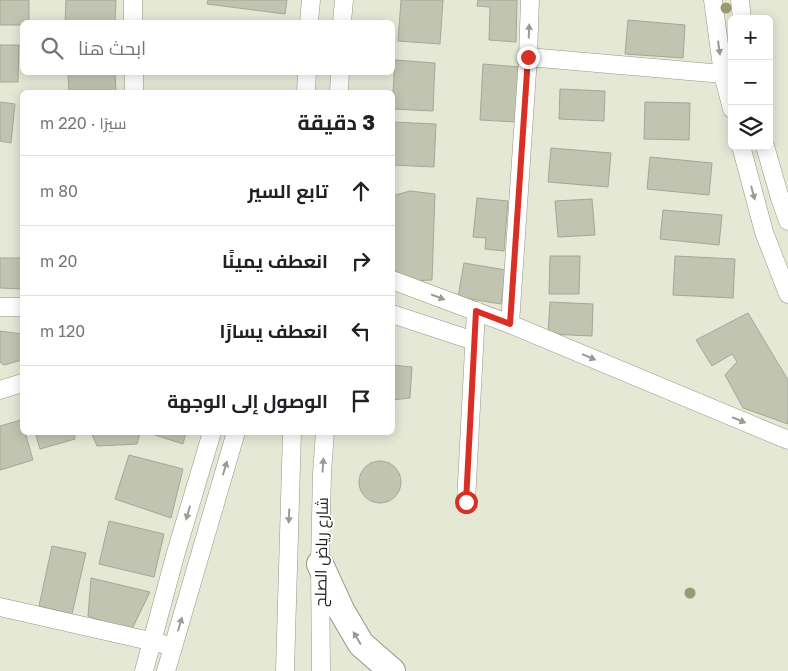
<!DOCTYPE html>
<html lang="ar">
<head>
<meta charset="utf-8">
<style>
  body { margin:0; font-family:"Golos Text",Cairo,sans-serif; background:#f2f2f2; color:#202124; direction:rtl }
  .controls { position:absolute; right:15px; top:15px; display:grid; overflow:hidden; border-radius:8px; box-shadow:0 2px 12px #0003 }
  .controls button { width:45px; height:45px; display:grid; place-items:center; padding:0; border:0; border-bottom:1px solid #e0e0e0; background:#fff; color:#202124; font:25px sans-serif }
  .stop { position:absolute; width:15px; height:15px; margin:-11px; border:4px solid #d93025; border-radius:50%; background:#fff }
  .stop.end { background:#d93025; border-color:#fff; box-shadow:0 1px 5px #0008 }
  .list { margin:0; padding:0; list-style:none }
  h2 { display:flex; justify-content:space-between; align-items:center; height:65px; margin:0; padding:0 20px; font-size:21px }
  h2 small { font-size:16px; font-weight:400; color:#757577 }
  .list li { display:grid; grid-template-columns:32px 1fr auto; gap:15px; align-items:center; box-sizing:border-box; height:70px; padding:0 20px; border-top:1px solid #e0e0e0 }
  .list b { display:block; font-size:19px; white-space:nowrap }
  .list em { font-size:16px; font-style:normal; color:#757577 }
  .icon { flex:none; width:28px; height:28px; fill:none; stroke:currentColor; stroke-width:2; stroke-linecap:round; stroke-linejoin:round }
  .map { position:relative; flex:none; width:788px; height:671px; overflow:hidden; direction:ltr }
  .search { position:absolute; background:#fff; box-shadow:0 2px 12px #0003; left:20px; top:20px; width:375px; height:55px; display:flex; align-items:center; gap:12px; box-sizing:border-box; padding:0 18px; border-radius:8px; color:#757577; font-size:19px }
  .panel { position:absolute; background:#fff; box-shadow:0 2px 12px #0003; left:20px; top:90px; width:375px; height:345px; border-radius:8px; direction:rtl }
  .map>svg:first-child { display:block }
  .building { fill:#c2c4b2; stroke:#a5a796 }
  .lines { fill:none; stroke-linecap:round; stroke-linejoin:round }
  .minor-casing { stroke:#959685; stroke-width:19 }
  .highway-casing { stroke:#959685; stroke-width:28 }
  .minor { stroke:#fff; stroke-width:18 }
  .highway { stroke:#fff; stroke-width:26 }
  .tree { fill:#989a71 }
  .oneway { fill:#9a9a97 }
  .route { stroke:#d93025; stroke-width:6 }
  .labels { text-anchor:middle; dominant-baseline:central; stroke-width:4; stroke-linejoin:round; paint-order:stroke }
  .street-label { font-size:16px; fill:#1e1e18; stroke:#fff }
</style>
</head>
<body>
<div class="map">
<svg width="788" height="671" viewBox="0 0 788 671">
  <rect width="100%" height="100%" fill="#e6e8d6"/>
  <g class="building">
    <polygon points="0,0 29,0 29,22 22,22 22,25 0,25"/>
    <polygon points="66,0 116,0 115,22 65,22"/>
    <polygon points="208,0 287,0 285,14 207,4"/>
    <polygon points="401,0 443,0 440,44 398,41"/>
    <polygon points="478,0 517,0 516,42 489,40 490,7 477,6"/>
    <polygon points="628,20 685,25 683,58 625,54"/>
    <polygon points="0,45 19,45 18,82 0,82"/>
    <polygon points="395,60 435,63 433,111 392,109"/>
    <polygon points="483,64 520,67 517,122 480,120"/>
    <polygon points="68,72 115,72 116,92 69,92"/>
    <polygon points="560,89 605,91 604,121 559,119"/>
    <polygon points="0,102 15,104 11,143 0,141"/>
    <polygon points="645,102 690,103 689,140 644,139"/>
    <polygon points="392,122 436,124 434,167 392,165"/>
    <polygon points="551,148 611,153 608,187 548,182"/>
    <polygon points="650,157 712,163 709,195 647,189"/>
    <polygon points="410,191 435,194 432,280 409,281 392,273 392,196"/>
    <polygon points="477,198 508,201 504,251 485,249 486,238 473,237"/>
    <polygon points="592,199 595,235 558,237 555,201"/>
    <polygon points="663,210 722,215 719,245 660,239"/>
    <polygon points="550,256 580,256 579,294 549,294"/>
    <polygon points="675,256 735,259 733,298 673,295"/>
    <polygon points="0,258 22,258 22,289 0,288"/>
    <polygon points="464,263 506,270 501,304 458,297"/>
    <polygon points="550,302 593,304 592,336 548,334"/>
    <polygon points="748,313 788,380 788,424 743,408 725,375 737,362 732,354 712,366 696,340"/>
    <polygon points="0,331 22,334 22,360 4,365 0,362"/>
    <polygon points="392,365 412,367 410,398 392,400"/>
    <polygon points="21,420 22,425 22,432 25,432 33,460 0,470 0,426"/>
    <polygon points="35,432 74,432 75,439 40,449"/>
    <polygon points="91,432 140,432 137,444 97,446"/>
    <polygon points="153,432 186,432 183,444 152,434"/>
    <polygon points="129,455 183,469 171,518 115,499"/>
    <circle cx="380" cy="482" r="21"/>
    <polygon points="109,521 164,534 154,577 99,564"/>
    <polygon points="52,546 86,553 72,614 39,606"/>
    <polygon points="91,578 150,592 131,631 88,616"/>
  </g>
  <g class="lines">
    <g class="minor-casing">
      <g id="minor">
        <polyline points="133,0 133,22"/>
        <polyline points="713,0 723,74 732,109"/>
        <polyline points="740,0 742,19"/>
        <polyline points="309,22 311,0"/>
        <polyline points="342,22 344,0"/>
        <polyline points="528,57 723,74"/>
        <polyline points="134,72 134,92"/>
        <polyline points="306,92 307,72"/>
        <polyline points="339,92 340,72"/>
        <polyline points="741,146 764,232 788,294"/>
        <polyline points="765,146 780,198 788,221"/>
        <polyline points="392,280 510,324 788,440"/>
        <polyline points="0,307 22,307"/>
        <polyline points="392,314 474,341"/>
        <polyline points="510,324 528,57 530,0"/>
        <polyline points="0,390 22,383"/>
        <polyline points="466,502 476,311"/>
        <polyline points="0,607 163,644"/>
        <polyline points="144,671 175,556 212,432"/>
        <polyline points="166,671 236,432"/>
        <polyline points="285,671 292,432"/>
        <polyline points="321,671 320,564 322,473 325,432"/>
      </g>
    </g>
    <g class="highway-casing">
      <polyline id="highway" points="320,564 341,610 361,644 392,671"/>
    </g>
    <use href="#minor" class="minor"/>
    <use href="#highway" class="highway"/>
  </g>
  <g class="tree">
    <circle cx="726" cy="8" r="5.5"/>
    <circle cx="690" cy="593" r="5.5"/>
  </g>
  <defs><path id="oneway-solid" d="M-6-.8H1V-3.2L6.5 0L1 3.2V.8H-6Z" transform="scale(1.25)"/></defs>
  <g class="oneway">
    <use href="#oneway-solid" transform="translate(529 31) rotate(-88)"/>
    <use href="#oneway-solid" transform="translate(719 48) rotate(82)"/>
    <use href="#oneway-solid" transform="translate(753 193) rotate(75)"/>
    <use href="#oneway-solid" transform="translate(438 297) rotate(21)"/>
    <use href="#oneway-solid" transform="translate(589 357) rotate(23)"/>
    <use href="#oneway-solid" transform="translate(739 420) rotate(23)"/>
    <use href="#oneway-solid" transform="translate(323 465) rotate(-86)"/>
    <use href="#oneway-solid" transform="translate(225 468) rotate(-73)"/>
    <use href="#oneway-solid" transform="translate(188 513) rotate(106)"/>
    <use href="#oneway-solid" transform="translate(289 516) rotate(92)"/>
    <use href="#oneway-solid" transform="translate(180 624) rotate(-74)"/>
    <use href="#oneway-solid" transform="translate(357 638) rotate(-121)"/>
  </g>
  <g class="lines">
    <polyline class="route" points="466,502 476,311 510,324 528,57"/>
  </g>
  <g class="labels">
    <g class="street-label">
      <text transform="translate(321 552) rotate(-89)">شارع رياض الصلح</text>
    </g>
  </g>
</svg>
<div class="controls">
<button>+</button>
<button>−</button>
<button><svg class="icon" aria-label="layers" viewBox="0 0 24 24"><path d="M12 4l9 5-9 5-9-5zM3 14l9 5 9-5"/></svg></button>
</div>
<div class="stop" style="left:466px;top:502px"></div>
<div class="stop end" style="left:528px;top:57px"></div>
<div class="search"><svg class="icon" aria-label="search" viewBox="0 0 24 24"><circle cx="10" cy="10" r="6"/><path d="M15 15l6 6"/></svg>ابحث هنا</div>
<section class="panel">
<h2>3 دقيقة<small>سيرًا · 220 m</small></h2>
<ul class="list">
<li><svg class="icon" aria-label="ahead" viewBox="0 0 24 24"><path d="M12 20V5M6 11l6-6 6 6"/></svg><div><b>تابع السير</b></div><em>80 m</em></li>
<li><svg class="icon" aria-label="right" viewBox="0 0 24 24"><path d="M7 20v-9h11M14 6l5 5-5 5"/></svg><div><b>انعطف يمينًا</b></div><em>20 m</em></li>
<li><svg class="icon" aria-label="left" viewBox="0 0 24 24"><path d="M17 20v-9H6M10 6l-5 5 5 5"/></svg><div><b>انعطف يسارًا</b></div><em>120 m</em></li>
<li><svg class="icon" aria-label="arrive" viewBox="0 0 24 24"><path d="M6 21V4h12l-3 4 3 4H6"/></svg><div><b>الوصول إلى الوجهة</b></div></li>
</ul>
</section>
</div>
</body>
</html>
